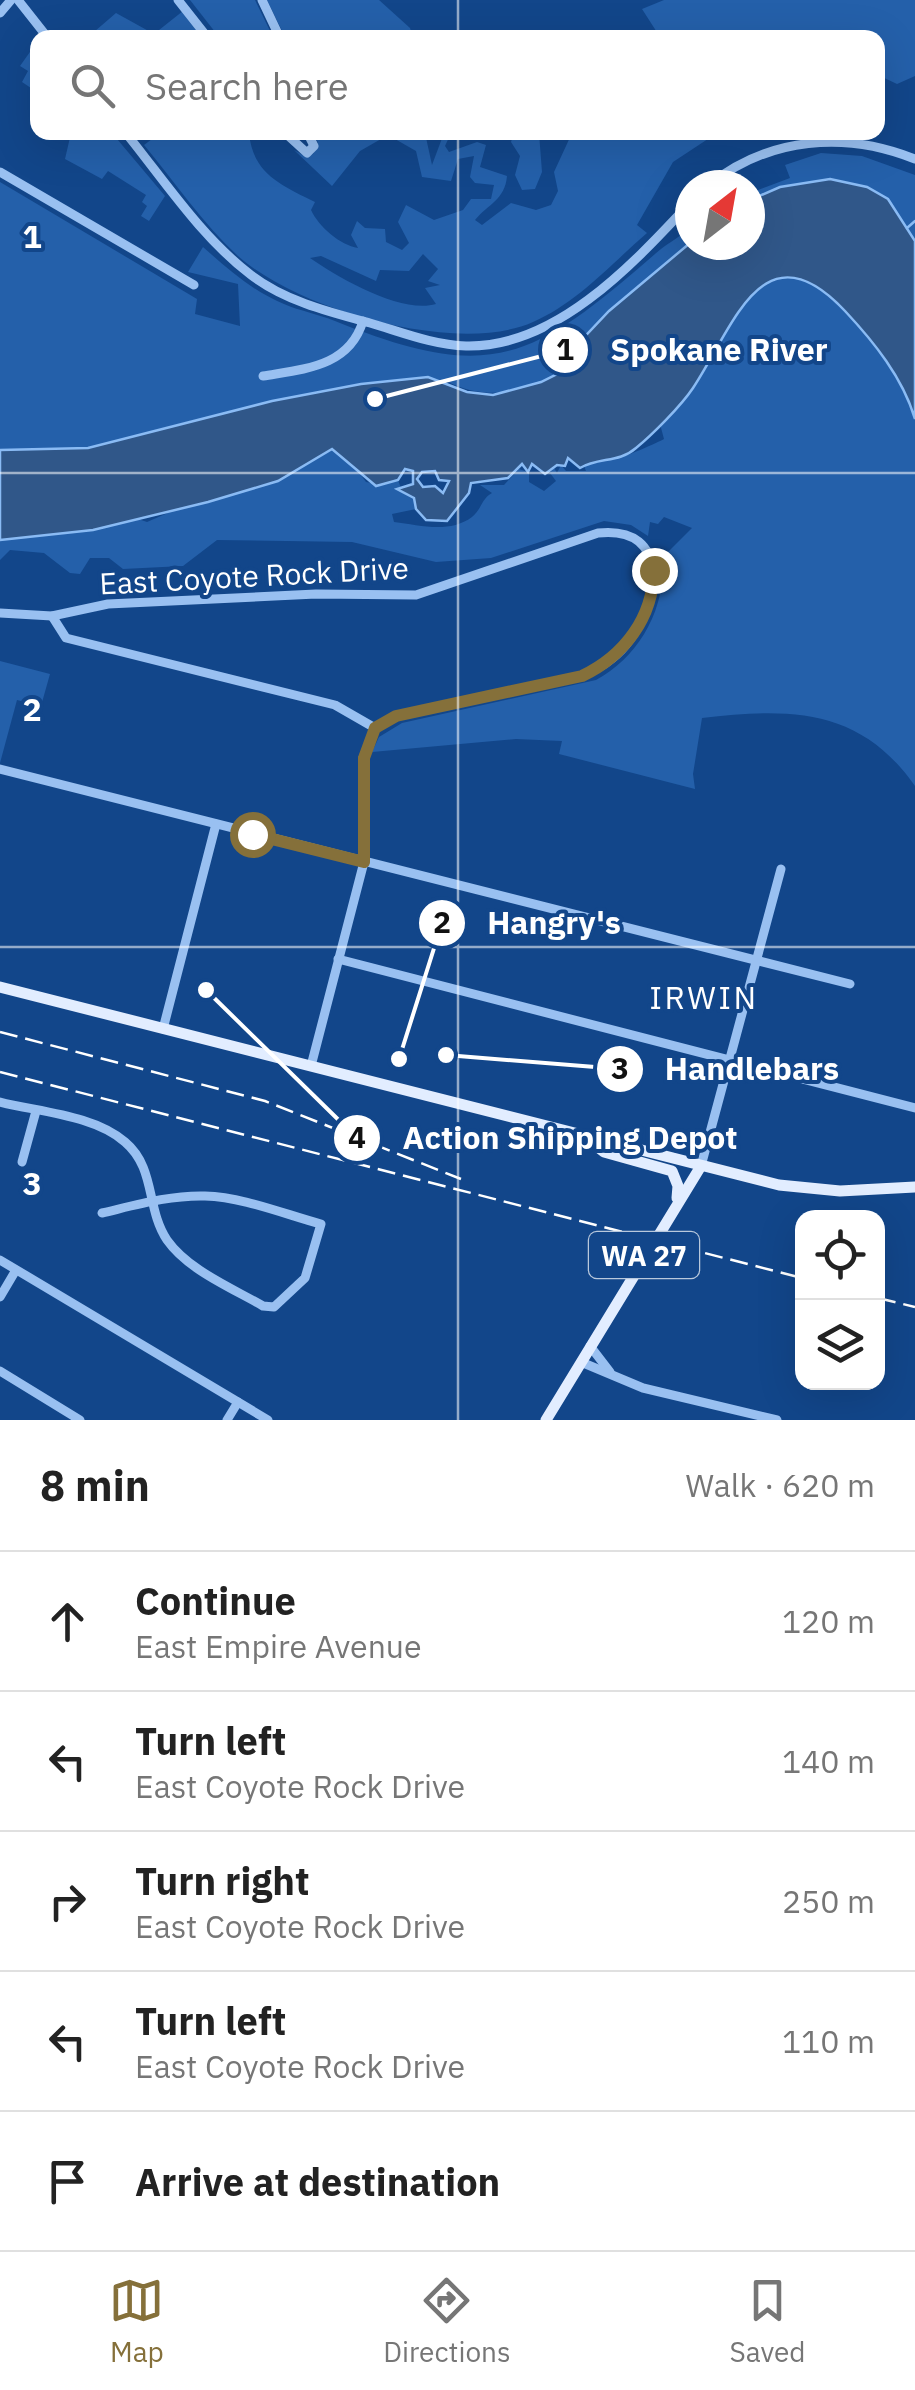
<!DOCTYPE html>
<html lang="en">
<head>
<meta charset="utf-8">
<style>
  body { margin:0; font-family:"IBM Plex Sans",sans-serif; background:#f2f2f2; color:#222 }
  .controls { position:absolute; right:30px; bottom:30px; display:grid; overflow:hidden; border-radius:20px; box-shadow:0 10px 40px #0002 }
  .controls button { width:90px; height:90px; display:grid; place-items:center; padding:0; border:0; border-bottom:2px solid #e0e0e0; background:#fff; color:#222; font:50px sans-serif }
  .compass { position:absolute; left:675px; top:170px; width:90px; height:90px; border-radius:50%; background:#fff; box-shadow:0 10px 40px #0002; rotate:31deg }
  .stop { position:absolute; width:30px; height:30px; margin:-22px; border:8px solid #85703a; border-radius:50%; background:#fff }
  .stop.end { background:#85703a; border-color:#fff; box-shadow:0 2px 10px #0008 }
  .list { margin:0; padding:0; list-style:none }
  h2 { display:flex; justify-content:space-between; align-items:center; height:130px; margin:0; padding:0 40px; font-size:42px }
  h2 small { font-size:32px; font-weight:400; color:#767676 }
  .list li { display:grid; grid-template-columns:65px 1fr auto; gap:30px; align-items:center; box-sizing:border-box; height:140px; padding:0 40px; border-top:2px solid #e0e0e0 }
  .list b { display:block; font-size:38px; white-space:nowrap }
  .list p { margin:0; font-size:32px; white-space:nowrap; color:#767676 }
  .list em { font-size:32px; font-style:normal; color:#767676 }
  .icon { flex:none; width:55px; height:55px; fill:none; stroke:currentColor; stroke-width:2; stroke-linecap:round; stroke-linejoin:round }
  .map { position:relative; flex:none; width:915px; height:1420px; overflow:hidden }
  .search { position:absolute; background:#fff; box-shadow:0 10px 40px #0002; left:30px; right:30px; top:30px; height:110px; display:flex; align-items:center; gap:25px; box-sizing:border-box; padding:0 35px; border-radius:20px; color:#767676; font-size:38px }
  .sheet { height:830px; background:#fff }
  nav { display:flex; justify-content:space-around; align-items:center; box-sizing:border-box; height:140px; border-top:2px solid #e0e0e0; background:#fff; font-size:28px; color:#767676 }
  nav a { display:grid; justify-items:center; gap:5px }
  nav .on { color:#85703a }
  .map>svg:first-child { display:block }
  .green { fill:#2460aa; fill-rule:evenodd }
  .water { fill:#305789; stroke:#8abbf4; stroke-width:2.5; fill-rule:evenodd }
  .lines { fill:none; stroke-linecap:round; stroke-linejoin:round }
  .stream { stroke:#8abbf4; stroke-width:2.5 }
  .minor { stroke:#99c0f1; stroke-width:9 }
  .major { stroke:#e2edff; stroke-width:11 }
  .rail { stroke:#fff; stroke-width:2.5; stroke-dasharray:18 8; stroke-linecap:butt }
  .route { stroke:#85703a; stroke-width:12 }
  .grid { fill:none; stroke:#fff; stroke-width:2.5; stroke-opacity:0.55 }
  .labels { text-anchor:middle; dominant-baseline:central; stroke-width:8; stroke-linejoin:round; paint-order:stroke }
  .shield { fill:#12468a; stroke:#b8c8dc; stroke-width:2.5 }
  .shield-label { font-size:28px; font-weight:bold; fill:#fff }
  .street-label { font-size:30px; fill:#fff; stroke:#12468a }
  .neighbourhood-label { font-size:32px; letter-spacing:2.5px; fill:#fff; stroke:#12468a }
  .grid-label { font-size:32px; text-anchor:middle; font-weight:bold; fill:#fff; stroke:#12468a; stroke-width:8; stroke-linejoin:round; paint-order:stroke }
  .leader { fill:none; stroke:#fff; stroke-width:4 }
  .callout-dot { fill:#fff; stroke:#12468a; stroke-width:4 }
  .mark-label { font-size:30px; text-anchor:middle; font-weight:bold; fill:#111 }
  .callout-label { font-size:32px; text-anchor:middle; font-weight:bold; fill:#fff; stroke:#12468a; stroke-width:8; stroke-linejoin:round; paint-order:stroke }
</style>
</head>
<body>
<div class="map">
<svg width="915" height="1420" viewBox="0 0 915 1420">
  <rect width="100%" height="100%" fill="#12468a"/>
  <g class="green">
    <polygon points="190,0 255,0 273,37 219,37"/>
    <polygon points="267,0 379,0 410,28 413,37 285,37"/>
    <polygon points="664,0 915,0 915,76 897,84 878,75 878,38 660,37 642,9"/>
    <polygon points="183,11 204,38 87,38 116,13 154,34"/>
    <polygon points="37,42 37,92 22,82 28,71 20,66"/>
    <polygon points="71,133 112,133 165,196 149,221 141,216 147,206 142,202 146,195 108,171 102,179 65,159"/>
    <path d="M 160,133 L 249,133 C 253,174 281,185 315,202 L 311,210 C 319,227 340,245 358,248 L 351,235 L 357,221 L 365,228 L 385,229 L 386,242 L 402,250 L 409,243 L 398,222 L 406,205 L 434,220 L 463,210 L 471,199 L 491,199 L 494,185 L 475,183 L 470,177 L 474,156 L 458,159 L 451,181 L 422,177 L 416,151 L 388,135 L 360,151 L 332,186 L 294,150 L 305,156 L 313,154 L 318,143 L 314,133 L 425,133 L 432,165 L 444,133 L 451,133 L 445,146 L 449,152 L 477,142 L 486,145 L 480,167 L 507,176 C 505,200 488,204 475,220 L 482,225 L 511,203 L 536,210 L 551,205 L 558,191 L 554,172 L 572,133 L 717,133 L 673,162 L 637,225 L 647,233 C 611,264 577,303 533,322 C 457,356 298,310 238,256 C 203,224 174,181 144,145 ZM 423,254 L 438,269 L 428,281 L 440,285 L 425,288 L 436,304 C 402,314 340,279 310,258 L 321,256 L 376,281 L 380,270 L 409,271 Z"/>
    <polygon points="514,133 539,133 542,172 535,189 522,190 515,175 520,156 511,142"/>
    <polygon points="821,153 862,156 915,175 915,241 888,199 750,200 750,193 790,178 785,165"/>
    <path d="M 0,182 L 197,299 L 195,314 L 240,326 L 238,284 L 188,272 L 203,247 C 228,269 252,291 284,304 C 300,311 318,314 335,321 C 491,384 532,361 655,254 C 666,244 677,239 690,228 L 690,243 C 654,277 615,308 579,343 C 570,352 569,368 557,374 C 522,395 482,400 446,381 L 194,420 L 88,448 L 0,450 Z"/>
    <path d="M 799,275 C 850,304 899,362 915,419 L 915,786 C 860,707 788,708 702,718 L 693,774 L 695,789 L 559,754 L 562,741 L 516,739 L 372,752 L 379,737 L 402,723 L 596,680 C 639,657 667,608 662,558 L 692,528 L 664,517 L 658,524 L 650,522 L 648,536 L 631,525 L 604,521 L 491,558 L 436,562 L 352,542 L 217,540 L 183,566 L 123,569 L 109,558 L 90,558 L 80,574 L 70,573 L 44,553 L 10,550 L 0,560 L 0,540 L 93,530 L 135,518 L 147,522 L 177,509 L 278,481 L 333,449 L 354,466 L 366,482 L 383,485 L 398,480 L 402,491 L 415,498 L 416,509 L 392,514 L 394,522 C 420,525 449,534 472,517 C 482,509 481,499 492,493 L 480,485 L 504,485 L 519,469 L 528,472 L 529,467 L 529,482 L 544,491 L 556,481 L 550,473 L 554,468 L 557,473 L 561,465 L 566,471 L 586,471 L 584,466 C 596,457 603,460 617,458 C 623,458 659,442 664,439 L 660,424 C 707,381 728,279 799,275 Z"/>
    <polygon points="0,661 50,674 41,706 17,700 0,763"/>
  </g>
  <path class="water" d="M 830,179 L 867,187 L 888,199 L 915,241 L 915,419 C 903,378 874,342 845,311 C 763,224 734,326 693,388 C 681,406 652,435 636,448 C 619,463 599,457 580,468 L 568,458 L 565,466 L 557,465 L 545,474 L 532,464 L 528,472 L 522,464 L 508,478 L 471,483 L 469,493 L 447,521 L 426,520 L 416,509 L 414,498 L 397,489 L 413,484 L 413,471 L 405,469 L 398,480 L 376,486 L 332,449 L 278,481 L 208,502 L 93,530 L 0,540 L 0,450 L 88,448 L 272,401 L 361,384 L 428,377 L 467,392 L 493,395 L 541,382 L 563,371 L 575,347 L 609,311 L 690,243 L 750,245 L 750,200 L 780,187 ZM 435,471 L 439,480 L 449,481 L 443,493 L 435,486 L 423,487 L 417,479 L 422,472 Z"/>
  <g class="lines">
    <polyline class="stream" points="907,228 915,221"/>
    <g class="minor">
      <polyline points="18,0 48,38"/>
      <polyline points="178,0 208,38"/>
      <polyline points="262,0 280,38"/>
      <polyline points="0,13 11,0"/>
      <path d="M 125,132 C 164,180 201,237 251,275 C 285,301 329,312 370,323 C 401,332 433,345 466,346 C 556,348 633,264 690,203"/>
      <polyline points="284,132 307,153 314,146 307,132"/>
      <polyline points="0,172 194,285"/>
      <path d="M 709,185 C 769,137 845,131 915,159"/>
      <path d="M 263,376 C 304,369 349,367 363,321"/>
      <path d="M 0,613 L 52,616 L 108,604 L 316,594 L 416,595 L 598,533 C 673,525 659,605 626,645 C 614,660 599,668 582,676 L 396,716 L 375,728 L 363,758 L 364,862 L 311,1066"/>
      <polyline points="52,616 66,638 335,705 375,728"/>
      <polyline points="0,769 850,984"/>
      <polyline points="338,959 915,1108"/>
      <polyline points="163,1029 216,824"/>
      <path d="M 0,1102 C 39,1112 94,1115 125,1142 C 156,1168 146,1209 167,1240 C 188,1270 232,1288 263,1306 L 274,1307 L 305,1278 L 321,1224 C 284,1214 243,1197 205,1196 C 170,1195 136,1205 102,1213"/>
      <polyline points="22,1162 36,1111"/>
      <polyline points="701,1166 781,869"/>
      <polyline points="0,1260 268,1420"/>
      <polyline points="0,1297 16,1270"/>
      <polyline points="590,1346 610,1372"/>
      <polyline points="581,1362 643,1388 777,1420"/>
      <polyline points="0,1371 80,1420"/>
      <polyline points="227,1420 238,1402"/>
    </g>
    <g class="major">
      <polyline points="0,987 779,1185 840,1191 915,1187"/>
      <polyline points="590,1141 604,1152 672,1171 678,1186 677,1198"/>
      <polyline points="546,1420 701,1166"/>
    </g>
    <g class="rail">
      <polyline points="0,1032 265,1101 461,1179"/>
      <polyline points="0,1072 802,1278"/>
      <polyline points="878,1298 915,1307"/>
    </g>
  </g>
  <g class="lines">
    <path class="route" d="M 252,834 L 364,862 L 364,758 L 375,728 L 396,716 L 582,676 C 624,656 653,618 654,570"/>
  </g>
  <path class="grid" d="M 458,0 L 458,38M 458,132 L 458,1420M 0,473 L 915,473M 0,947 L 915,947"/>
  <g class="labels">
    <rect class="shield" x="589" y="1232" width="110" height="46" rx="8"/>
    <g class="shield-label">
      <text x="644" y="1255">WA 27</text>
    </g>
    <g class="street-label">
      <text transform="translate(254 575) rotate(-3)">East Coyote Rock Drive</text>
    </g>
    <g class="neighbourhood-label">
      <text x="704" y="997">IRWIN</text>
    </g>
  </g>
  <g class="grid-label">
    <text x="32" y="248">1</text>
    <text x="32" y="721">2</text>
    <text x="32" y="1195">3</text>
  </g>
  <path class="leader" d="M375 399L565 350M399 1059L442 923M446 1055L620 1069M206 990L357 1138"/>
  <g class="callout-dot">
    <circle cx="375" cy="399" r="10"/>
    <circle cx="399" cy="1059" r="10"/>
    <circle cx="446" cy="1055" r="10"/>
    <circle cx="206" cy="990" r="10"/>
    <circle cx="565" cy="350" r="25"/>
    <circle cx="442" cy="923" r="25"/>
    <circle cx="620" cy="1069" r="25"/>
    <circle cx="357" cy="1138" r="25"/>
  </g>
  <g class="mark-label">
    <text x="565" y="360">1</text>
    <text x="442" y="933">2</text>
    <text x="620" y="1079">3</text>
    <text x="357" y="1148">4</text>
  </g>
  <g class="callout-label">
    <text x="719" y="361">Spokane River</text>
    <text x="554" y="934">Hangry's</text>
    <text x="752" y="1080">Handlebars</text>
    <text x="570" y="1149">Action Shipping Depot</text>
  </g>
</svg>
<div class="controls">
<button><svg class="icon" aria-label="locate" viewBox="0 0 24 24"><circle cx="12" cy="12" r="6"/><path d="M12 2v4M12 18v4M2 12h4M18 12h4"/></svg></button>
<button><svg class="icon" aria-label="layers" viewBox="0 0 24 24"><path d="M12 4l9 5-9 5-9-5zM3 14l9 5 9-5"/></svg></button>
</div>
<svg class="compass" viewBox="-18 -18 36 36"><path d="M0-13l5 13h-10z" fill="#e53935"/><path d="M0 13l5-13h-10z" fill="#767676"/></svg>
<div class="stop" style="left:252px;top:834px"></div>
<div class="stop end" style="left:654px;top:570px"></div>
<div class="search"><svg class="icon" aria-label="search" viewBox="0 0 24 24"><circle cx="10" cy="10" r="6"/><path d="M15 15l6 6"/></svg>Search here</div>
</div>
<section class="sheet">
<h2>8 min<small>Walk · 620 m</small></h2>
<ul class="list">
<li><svg class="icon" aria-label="ahead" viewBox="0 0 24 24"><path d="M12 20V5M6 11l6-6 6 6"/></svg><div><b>Continue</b><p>East Empire Avenue</p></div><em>120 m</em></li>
<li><svg class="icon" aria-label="left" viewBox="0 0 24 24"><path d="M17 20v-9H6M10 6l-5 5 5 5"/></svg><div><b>Turn left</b><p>East Coyote Rock Drive</p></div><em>140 m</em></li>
<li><svg class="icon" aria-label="right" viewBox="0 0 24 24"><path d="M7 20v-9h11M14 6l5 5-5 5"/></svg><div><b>Turn right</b><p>East Coyote Rock Drive</p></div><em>250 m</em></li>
<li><svg class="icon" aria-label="left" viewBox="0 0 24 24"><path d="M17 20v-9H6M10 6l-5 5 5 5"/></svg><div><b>Turn left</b><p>East Coyote Rock Drive</p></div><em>110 m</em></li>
<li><svg class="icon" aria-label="arrive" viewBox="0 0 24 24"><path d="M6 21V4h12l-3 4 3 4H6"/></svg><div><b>Arrive at destination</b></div></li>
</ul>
</section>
<nav>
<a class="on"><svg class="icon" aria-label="map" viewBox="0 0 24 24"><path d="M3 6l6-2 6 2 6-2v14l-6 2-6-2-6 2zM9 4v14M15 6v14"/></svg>Map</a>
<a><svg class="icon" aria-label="directions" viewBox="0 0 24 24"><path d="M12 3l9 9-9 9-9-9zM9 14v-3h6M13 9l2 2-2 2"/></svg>Directions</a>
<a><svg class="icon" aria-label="saved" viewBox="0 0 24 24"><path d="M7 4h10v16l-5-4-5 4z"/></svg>Saved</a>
</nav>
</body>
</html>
